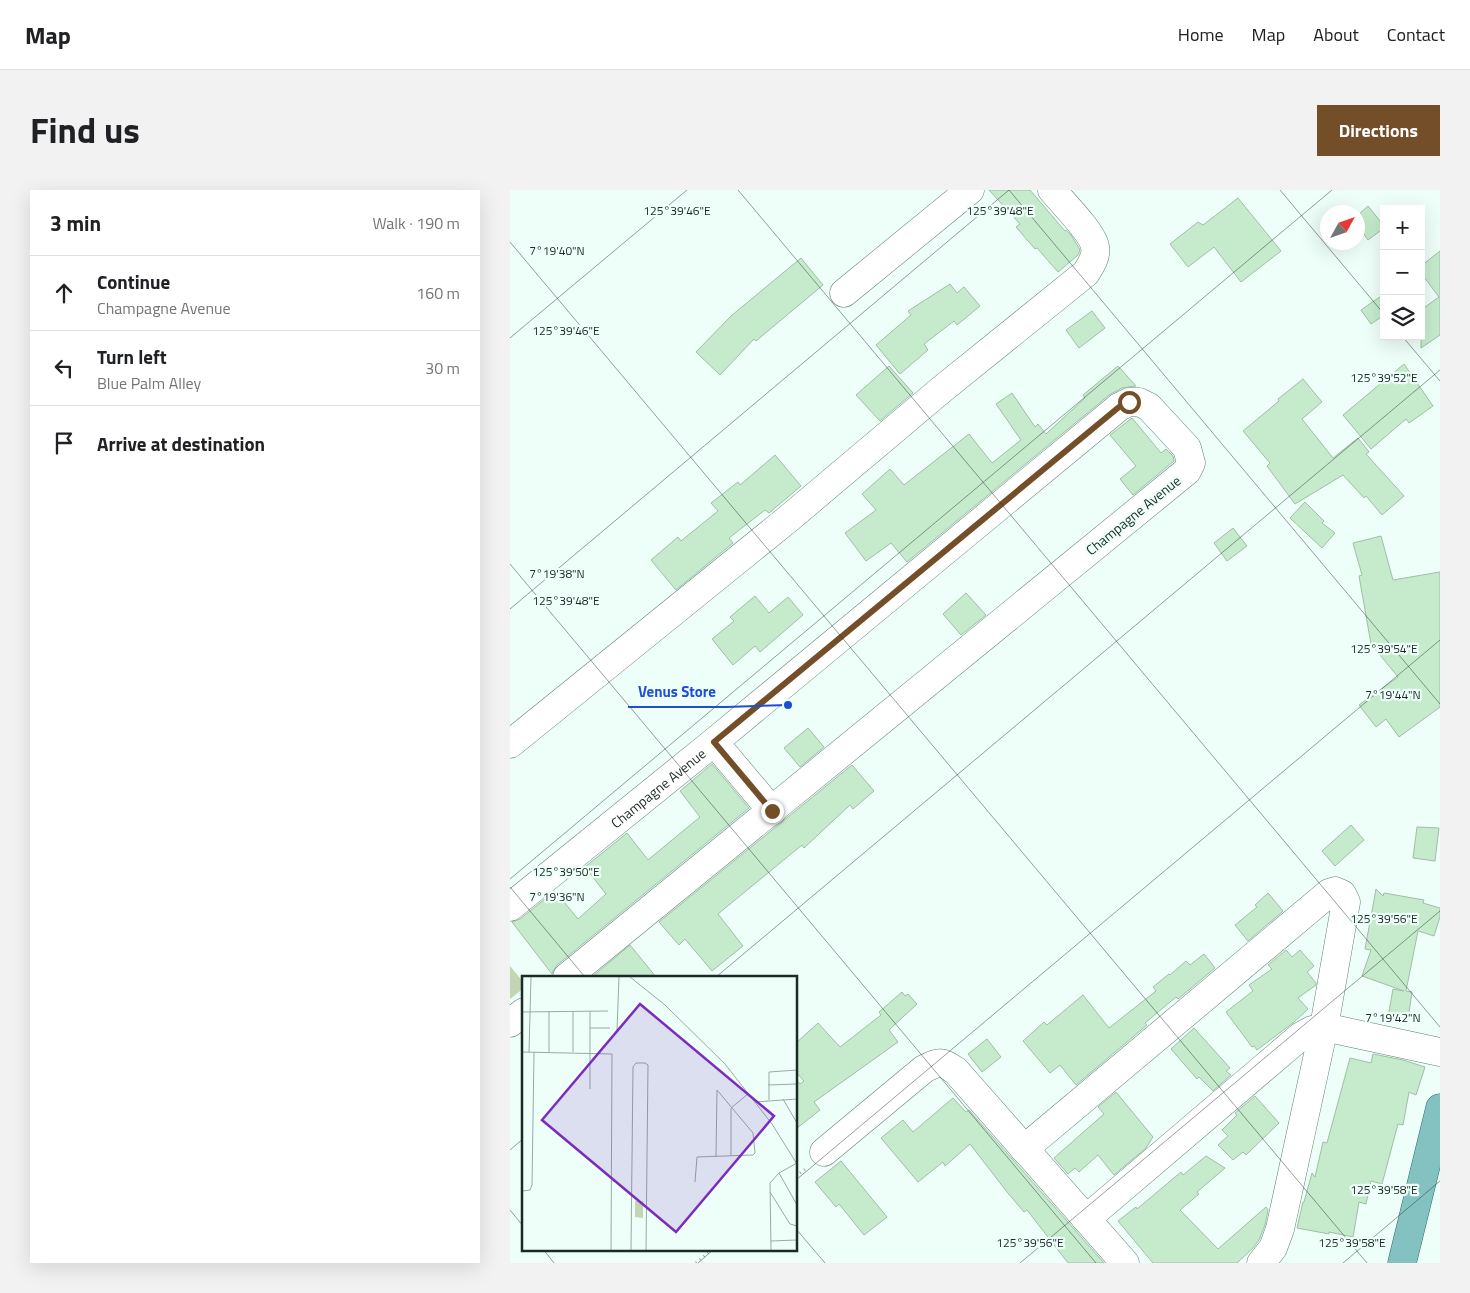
<!DOCTYPE html>
<html lang="en">
<head>
<meta charset="utf-8">
<style>
  body { margin:0; font-family:"Titillium Web",sans-serif; background:#f2f2f2; color:#202124 }
  .controls { position:absolute; right:15px; top:15px; display:grid; overflow:hidden; border-radius:0px; box-shadow:0 5px 20px #0002 }
  .controls button { width:45px; height:45px; display:grid; place-items:center; padding:0; border:0; border-bottom:1px solid #e0e0e0; background:#fff; color:#202124; font:25px sans-serif }
  .compass { position:absolute; left:810px; top:15px; width:45px; height:45px; border-radius:50%; background:#fff; box-shadow:0 5px 20px #0002; rotate:50deg }
  .stop { position:absolute; width:15px; height:15px; margin:-11px; border:4px solid #734e29; border-radius:50%; background:#fff }
  .stop.end { background:#734e29; border-color:#fff; box-shadow:0 1px 5px #0008 }
  .list { margin:0; padding:0; list-style:none }
  h2 { display:flex; justify-content:space-between; align-items:center; height:65px; margin:0; padding:0 20px; font-size:21px }
  h2 small { font-size:16px; font-weight:400; color:#757577 }
  .list li { display:grid; grid-template-columns:32px 1fr auto; gap:15px; align-items:center; box-sizing:border-box; height:75px; padding:0 20px; border-top:1px solid #e0e0e0 }
  .list b { display:block; font-size:19px; white-space:nowrap }
  .list p { margin:0; font-size:16px; white-space:nowrap; color:#757577 }
  .list em { font-size:16px; font-style:normal; color:#757577 }
  .icon { flex:none; width:28px; height:28px; fill:none; stroke:currentColor; stroke-width:2; stroke-linecap:round; stroke-linejoin:round }
  .map { position:relative; flex:none; width:930px; height:1073px; overflow:hidden; border-radius:0px }
  header { display:flex; align-items:center; gap:30px; box-sizing:border-box; height:70px; padding:0 25px; background:#fff; border-bottom:1px solid #e0e0e0 }
  header strong { font-size:24px }
  nav { display:flex; gap:28px; margin-inline-start:auto; font-size:18px }
  .intro { display:flex; align-items:center; justify-content:space-between; box-sizing:border-box; height:120px; padding:0 30px }
  h1 { margin:0; font-size:35px }
  .button { padding:12px 22px; border-radius:0px; background:#734e29; color:#fff; font-size:18px; font-weight:700 }
  main { display:flex; gap:30px; padding:0 30px }
  aside { flex:1; background:#fff; border-radius:0px; box-shadow:0 5px 20px #0002 }
  .map>svg:first-child { display:block }
  .green { fill:#c3d5b2 }
  .building { fill:#c5ebcc; stroke:#a1bea6 }
  .lines { fill:none; stroke-linecap:round; stroke-linejoin:round }
  .minor-casing { stroke:#5d8276; stroke-width:29 }
  .major-casing { stroke:#2a7270; stroke-width:29 }
  .path { stroke:#98a8a2; stroke-width:3; stroke-dasharray:1 4; stroke-linecap:butt }
  .minor { stroke:#fff; stroke-width:28 }
  .major { stroke:#84c2c1; stroke-width:28 }
  .route { stroke:#734e29; stroke-width:6 }
  .ticks { fill:none; stroke:#1b2a25; stroke-width:1; stroke-opacity:0.45 }
  .labels { text-anchor:middle; dominant-baseline:central; stroke-width:4.5; stroke-linejoin:round; paint-order:stroke }
  .street-label { font-size:14px; fill:#1b2a25; stroke:#eefef8 }
  .inset-road { fill:none; stroke:#9aa9a4; stroke-width:1 }
  .view { fill:#7b2cbf; fill-opacity:0.15; stroke:#7b2cbf; stroke-width:2.5 }
  .inset-edge { fill:none; stroke:#1b2a25; stroke-width:2.5 }
  .ticks-label { font-size:12px; text-anchor:middle; fill:#1b2a25; stroke:#eefef8; stroke-width:4.5; stroke-linejoin:round; paint-order:stroke }
  .leader { fill:none; stroke:#1d4ed8; stroke-width:2 }
  .callout-dot { fill:#1d4ed8; stroke:#eefef8; stroke-width:2 }
  .callout-label { font-size:15px; text-anchor:middle; font-weight:bold; fill:#1d4ed8; stroke:#eefef8; stroke-width:4.5; stroke-linejoin:round; paint-order:stroke }
</style>
</head>
<body>
<header>
<strong>Map</strong>
<nav><a>Home</a><a>Map</a><a>About</a><a>Contact</a></nav>
</header>
<div class="intro"><h1>Find us</h1><a class="button">Directions</a></div>
<main>
<aside>
<h2>3 min<small>Walk · 190 m</small></h2>
<ul class="list">
<li><svg class="icon" aria-label="ahead" viewBox="0 0 24 24"><path d="M12 20V5M6 11l6-6 6 6"/></svg><div><b>Continue</b><p>Champagne Avenue</p></div><em>160 m</em></li>
<li><svg class="icon" aria-label="left" viewBox="0 0 24 24"><path d="M17 20v-9H6M10 6l-5 5 5 5"/></svg><div><b>Turn left</b><p>Blue Palm Alley</p></div><em>30 m</em></li>
<li><svg class="icon" aria-label="arrive" viewBox="0 0 24 24"><path d="M6 21V4h12l-3 4 3 4H6"/></svg><div><b>Arrive at destination</b></div></li>
</ul>
</aside>
<div class="map">
<svg width="930" height="1073" viewBox="0 0 930 1073">
  <rect width="100%" height="100%" fill="#eefef8"/>
  <polygon class="green" points="0,776 14,793 14,798 0,809"/>
  <g class="building">
    <polygon points="479,0 520,0 555,41 556,40 561,45 569,58 570,61 568,65 548,82 527,58 525,59 506,37 510,34"/>
    <polygon points="728,8 771,61 731,92 704,57 678,77 660,54 688,32 693,35"/>
    <polygon points="858,16 874,36 874,38 858,50 848,36 848,25"/>
    <polygon points="930,61 930,145 911,158 911,120 929,107 911,83 911,76"/>
    <polygon points="291,68 313,95 246,151 244,149 210,185 186,162 221,126"/>
    <polygon points="440,94 447,103 454,97 470,116 447,135 444,131 414,154 418,160 390,184 366,155 401,125 398,121"/>
    <polygon points="874,104 874,125 861,134 851,120"/>
    <polygon points="582,121 595,138 569,158 556,140"/>
    <polygon points="894,174 923,216 899,233 896,229 861,259 833,225"/>
    <polygon points="379,176 403,203 370,231 346,205"/>
    <polygon points="608,176 626,196 612,198 599,205 397,372 381,353 356,371 335,343 366,320 352,304 380,279 394,295 459,244 482,273 511,250 486,214 502,203 525,237 528,234 536,244 575,208 573,205"/>
    <polygon points="793,189 812,212 792,229 823,268 848,248 859,262 856,264 894,306 872,325 856,306 854,308 833,285 785,314 757,276 760,273 733,241 769,211 768,209"/>
    <polygon points="622,228 651,263 656,259 663,266 664,271 623,305 610,289 626,276 600,245"/>
    <polygon points="265,265 291,296 259,323 255,320 219,348 223,353 166,400 141,370 168,347 171,351 208,321 201,313 228,292 230,295"/>
    <polygon points="795,312 814,331 812,333 825,343 812,358 780,328"/>
    <polygon points="723,338 737,356 717,371 704,353"/>
    <polygon points="871,346 883,390 930,382 930,517 889,547 876,529 866,537 849,515 888,487 861,454 849,386 852,385 843,353"/>
    <polygon points="456,403 476,425 451,445 433,424"/>
    <polygon points="245,406 259,423 278,407 293,425 250,462 245,456 223,475 202,449 224,431 220,427"/>
    <polygon points="298,538 314,557 290,577 274,558"/>
    <polygon points="202,574 239,618 47,775 43,781 42,784 2,732 10,729 45,701 68,729 96,704 75,677 117,643 138,670 190,627 170,601"/>
    <polygon points="342,575 364,601 343,619 340,615 294,658 292,655 208,724 233,756 202,781 175,749 169,755 149,732"/>
    <polygon points="841,635 854,650 825,676 812,661"/>
    <polygon points="907,637 929,638 925,671 903,668"/>
    <polygon points="866,699 873,706 874,703 914,710 913,713 930,718 930,727 924,746 908,741 896,801 902,802 898,830 878,827 883,799 894,801 852,786 861,760 855,759"/>
    <polygon points="758,703 773,721 738,751 725,735 747,717 745,715"/>
    <polygon points="120,755 146,787 82,787"/>
    <polygon points="776,760 782,767 790,760 804,776 797,782 806,793 806,795 788,808 798,819 784,832 747,860 744,856 742,857 716,822 743,801 739,795 762,779 758,775"/>
    <polygon points="694,764 705,778 668,809 666,807 635,833 637,835 566,895 550,875 540,883 513,851 534,832 537,835 573,805 599,838 646,801 643,797 659,784 660,785 676,771 680,775"/>
    <polygon points="392,802 395,806 398,804 407,814 379,840 388,852 304,912 310,920 286,939 286,889 290,894 294,891 286,882 286,853 308,833 330,857 371,825 369,822"/>
    <polygon points="684,838 720,878 716,881 721,885 703,901 689,887 687,889 661,859"/>
    <polygon points="477,849 491,867 472,882 458,864"/>
    <polygon points="863,864 893,870 915,877 906,905 899,902 893,935 888,934 872,994 861,991 856,1014 849,1012 843,1047 819,1042 819,1044 787,1038 793,1012 794,1012 802,983 805,987 813,952 817,953 840,868 861,873"/>
    <polygon points="606,902 643,947 636,958 604,985 588,965 569,982 565,978 558,984 544,968 594,924 588,917"/>
    <polygon points="745,906 769,933 736,965 733,962 723,970 708,955 718,946 712,940 727,925 725,923"/>
    <polygon points="443,908 456,922 459,920 594,1073 558,1073 517,1020 514,1022 497,1002 460,954 435,976 433,972 408,992 371,948 393,930 403,942"/>
    <polygon points="696,966 715,978 687,1002 689,1004 670,1020 708,1059 756,1017 758,1020 755,1035 749,1050 743,1058 727,1073 643,1073 608,1031 626,1017 627,1019 671,982 673,985"/>
    <polygon points="331,971 377,1027 354,1045 329,1014 326,1017 305,992"/>
  </g>
  <g class="lines">
    <g class="minor-casing">
      <g id="minor">
        <polyline points="334,103 460,0"/>
        <polyline points="204,552 262,621"/>
        <path d="M 0,554 L 278,329 L 431,200 L 576,83 C 581,75 587,66 585,57 C 583,43 552,12 542,0"/>
        <path id="s1" d="M 0,717 L 204,552 L 609,217 L 619,212 L 629,212 L 639,217 L 677,258 L 681,273 L 677,281 L 57,787"/>
        <polyline points="0,833 14,822"/>
        <polyline points="514,959 819,703 825,701 832,704 836,712 814,837 770,1039 763,1058 751,1073"/>
        <path d="M 314,962 L 414,879 C 429,871 432,871 446,881 L 615,1073"/>
        <polyline points="576,1029 791,846 802,840 814,837 930,862"/>
      </g>
    </g>
    <g class="major-casing">
      <polyline id="major" points="892,1073 930,918"/>
    </g>
    <g class="path">
      <polyline points="286,986 297,978"/>
      <polyline points="186,1073 202,1059"/>
    </g>
    <use href="#minor" class="minor"/>
    <use href="#major" class="major"/>
  </g>
  <g class="lines">
    <polyline class="route" points="262,621 204,552 609,217 619,212"/>
  </g>
  <path class="ticks" d="M 228,0 L 930,837M 499,0 L 930,514M 770,0 L 874,124M 0,52 L 857,1073M 892,146 L 930,191M 0,148 L 177,0M 0,374 L 586,1073M 0,419 L 499,0M 0,689 L 822,0M 0,697 L 75,787M 206,787 L 930,180M 0,960 L 14,948M 286,990 L 930,450M 0,1020 L 14,1037M 286,1039 L 315,1073M 33,1059 L 44,1073M 188,1073 L 204,1059M 510,1073 L 930,721M 833,1073 L 930,991"/>
  <g class="labels">
    <g class="street-label">
      <text transform="translate(623 325) rotate(-39)">Champagne Avenue</text>
      <text stroke="none"><textPath href="#s1" startOffset="190">Champagne Avenue</textPath></text>
    </g>
  </g>
  <g transform="translate(12 786)">
    <rect width="275" height="275" fill="#eefef8"/>
    <path d="M 113,225 L 121,225 L 121,242 L 113,241 Z" fill="#c3d5b2"/>
    <path class="inset-road" d="M 108,1 L 143,29 L 203,88 L 250,148 L 275,188M 27,35 L 27,76M 68,35 L 68,113M 0,36 L 86,35M 68,52 L 88,52M 95,54 L 97,1M 0,76 L 90,78 L 89,274M 7,76 L 9,1M 51,76 L 51,35M 246,109 L 275,108M 261,123 L 275,147M 247,124 L 247,96 L 275,94M 233,126 L 275,123M 209,180 L 209,132 L 227,117M 257,197 L 275,229M 173,206 L 175,181 L 231,179 L 233,177 L 231,157 L 195,114 L 194,180M 0,215 L 8,214 L 10,209 L 12,76M 248,216 L 268,248 L 275,250M 249,265 L 275,264M 109,274 L 111,91 L 114,87 L 123,87 L 126,89 L 124,274M 249,274 L 248,207 L 257,197 L 275,187"/>
    <path class="view" d="M 118,28 L 252,140 L 154,256 L 20,144 Z"/>
    <rect width="275" height="275" class="inset-edge"/>
  </g>
  <g class="ticks-label">
    <text x="167" y="25">125°39'46"E</text>
    <text x="490" y="25">125°39'48"E</text>
    <text x="47" y="65">7°19'40"N</text>
    <text x="56" y="145">125°39'46"E</text>
    <text x="874" y="192">125°39'52"E</text>
    <text x="47" y="388">7°19'38"N</text>
    <text x="56" y="415">125°39'48"E</text>
    <text x="874" y="463">125°39'54"E</text>
    <text x="883" y="509">7°19'44"N</text>
    <text x="56" y="686">125°39'50"E</text>
    <text x="47" y="711">7°19'36"N</text>
    <text x="874" y="733">125°39'56"E</text>
    <text x="883" y="832">7°19'42"N</text>
    <text x="874" y="1004">125°39'58"E</text>
    <text x="520" y="1057">125°39'56"E</text>
    <text x="842" y="1057">125°39'58"E</text>
  </g>
  <path class="leader" d="M278 515L216 517H118"/>
  <circle class="callout-dot" cx="278" cy="515" r="5"/>
  <g class="callout-label">
    <text x="167" y="507">Venus Store</text>
  </g>
</svg>
<div class="controls">
<button>+</button>
<button>−</button>
<button><svg class="icon" aria-label="layers" viewBox="0 0 24 24"><path d="M12 4l9 5-9 5-9-5zM3 14l9 5 9-5"/></svg></button>
</div>
<svg class="compass" viewBox="-18 -18 36 36"><path d="M0-13l5 13h-10z" fill="#e53935"/><path d="M0 13l5-13h-10z" fill="#757577"/></svg>
<div class="stop" style="left:619px;top:212px"></div>
<div class="stop end" style="left:262px;top:621px"></div>
</div>
</main>
</body>
</html>
